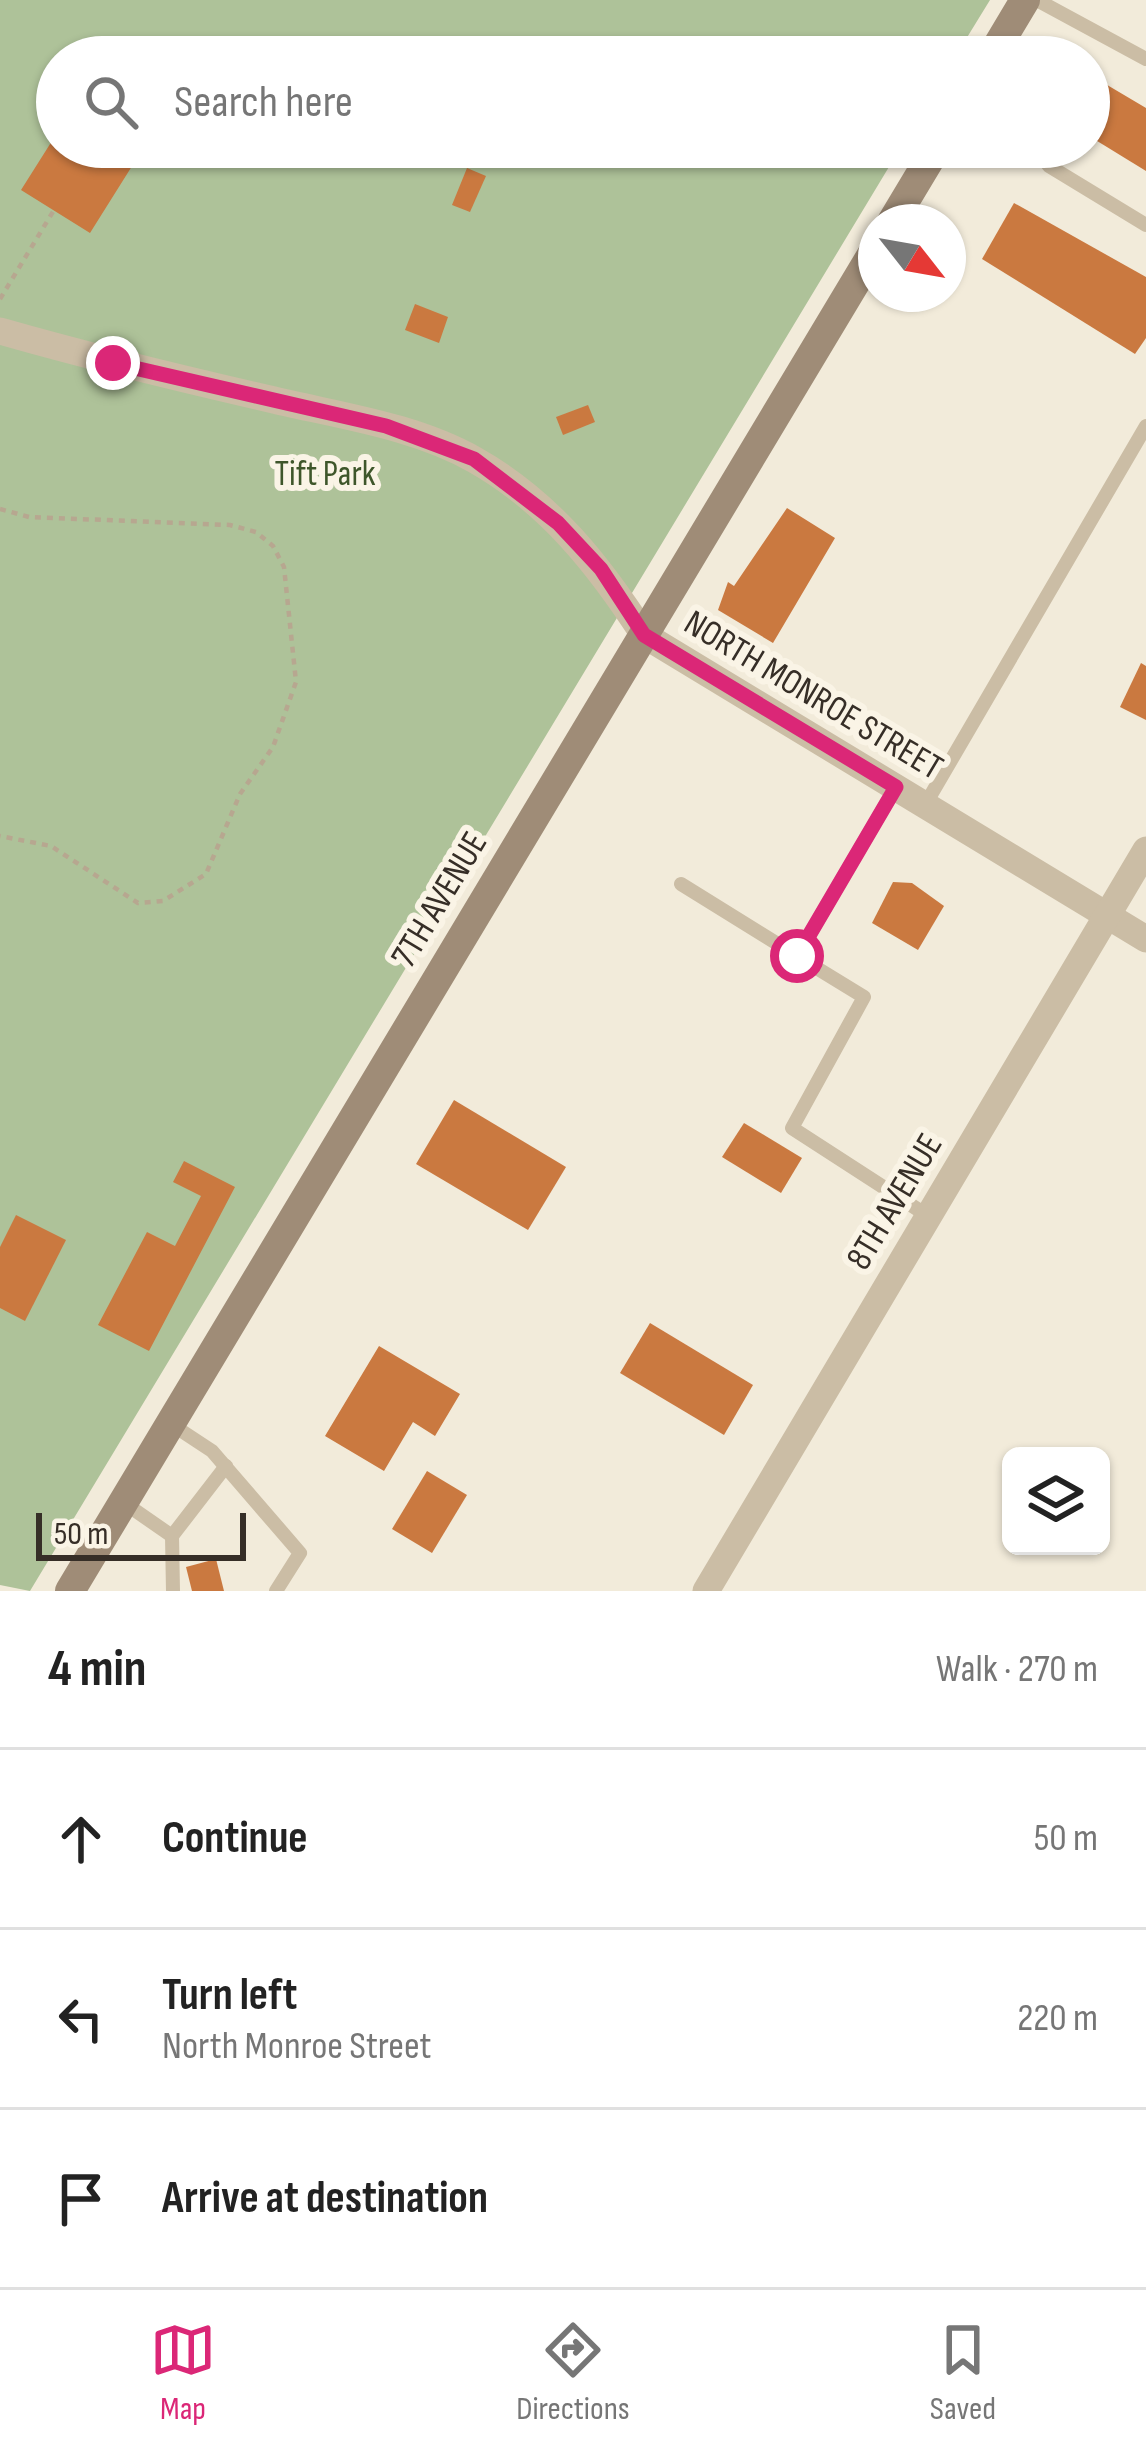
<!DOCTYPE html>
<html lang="en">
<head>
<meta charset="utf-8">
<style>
  body { margin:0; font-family:"Sofia Sans Condensed",sans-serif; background:#f2f2f2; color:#222 }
  .controls { position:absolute; right:36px; bottom:36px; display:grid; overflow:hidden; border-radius:18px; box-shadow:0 3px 9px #0004 }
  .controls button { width:108px; height:108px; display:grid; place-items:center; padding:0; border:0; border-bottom:3px solid #e0e0e0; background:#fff; color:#222; font:60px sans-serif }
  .compass { position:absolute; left:858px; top:204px; width:108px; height:108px; border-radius:50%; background:#fff; box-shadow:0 3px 9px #0004; rotate:121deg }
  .scale { position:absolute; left:36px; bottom:30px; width:210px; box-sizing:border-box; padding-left:12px; border:6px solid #362e27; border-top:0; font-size:33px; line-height:42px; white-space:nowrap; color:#362e27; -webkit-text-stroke:9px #faf4e6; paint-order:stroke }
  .stop { position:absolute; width:36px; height:36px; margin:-27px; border:9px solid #db2777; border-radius:50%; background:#fff }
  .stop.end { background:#db2777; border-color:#fff; box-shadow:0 3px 12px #0008 }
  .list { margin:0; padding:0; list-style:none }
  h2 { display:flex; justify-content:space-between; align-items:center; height:156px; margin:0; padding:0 48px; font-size:51px }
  h2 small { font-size:39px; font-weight:400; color:#767676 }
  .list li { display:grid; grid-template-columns:78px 1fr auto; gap:36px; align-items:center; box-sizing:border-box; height:180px; padding:0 48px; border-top:3px solid #e0e0e0 }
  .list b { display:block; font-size:45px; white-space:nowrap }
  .list p { margin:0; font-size:39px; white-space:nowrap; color:#767676 }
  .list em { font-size:39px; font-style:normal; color:#767676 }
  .icon { flex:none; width:66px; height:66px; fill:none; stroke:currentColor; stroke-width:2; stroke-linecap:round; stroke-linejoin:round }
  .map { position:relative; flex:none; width:1146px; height:1591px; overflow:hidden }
  .search { position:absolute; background:#fff; box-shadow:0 3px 9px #0004; left:36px; right:36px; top:36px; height:132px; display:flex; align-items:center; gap:30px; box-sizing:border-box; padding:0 42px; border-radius:66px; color:#767676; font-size:45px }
  .sheet { height:696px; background:#fff }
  nav { display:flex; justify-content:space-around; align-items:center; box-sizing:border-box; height:168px; border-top:3px solid #e0e0e0; background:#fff; font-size:33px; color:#767676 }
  nav a { display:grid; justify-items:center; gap:6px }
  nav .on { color:#db2777 }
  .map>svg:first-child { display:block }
  .green { fill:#aec299 }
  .building { fill:#ca7940 }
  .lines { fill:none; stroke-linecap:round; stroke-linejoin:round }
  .path { stroke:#b7a790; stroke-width:4.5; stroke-dasharray:6 6; stroke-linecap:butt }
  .lane { stroke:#cbbda5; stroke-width:14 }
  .street { stroke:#cbbda5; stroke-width:27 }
  .secondary { stroke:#9f8c77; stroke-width:30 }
  .route { stroke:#db2777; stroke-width:15 }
  .labels { text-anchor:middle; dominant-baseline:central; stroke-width:12; stroke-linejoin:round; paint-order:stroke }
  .park-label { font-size:36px; fill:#3e562a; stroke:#faf4e6 }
  .street-label { font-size:36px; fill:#362e27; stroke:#faf4e6 }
</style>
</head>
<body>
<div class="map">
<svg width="1146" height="1591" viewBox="0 0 1146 1591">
  <rect width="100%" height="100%" fill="#f2ebda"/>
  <polygon class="green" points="0,0 990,0 955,57 57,57 57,147 901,147 30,1591 0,1585"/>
  <g class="building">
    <polygon points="1092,76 1146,108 1146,171 1089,136"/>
    <polygon points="57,133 57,147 144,147 90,233 21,190"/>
    <polygon points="467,168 486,176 470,212 452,205"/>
    <polygon points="1014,203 1146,277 1146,338 1135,354 982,259"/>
    <polygon points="415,304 448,317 439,343 405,330"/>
    <polygon points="588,405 595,422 563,435 556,417"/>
    <polygon points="787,508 835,538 773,643 718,610 728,582 734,586"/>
    <polygon points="1141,663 1146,666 1146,720 1120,707"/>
    <polygon points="893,882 912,883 944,906 918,950 872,923"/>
    <polygon points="454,1100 566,1167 528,1230 416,1164"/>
    <polygon points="744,1123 802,1158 781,1193 722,1157"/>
    <polygon points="184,1161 235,1187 149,1351 98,1325 147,1232 175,1246 201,1196 173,1182"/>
    <polygon points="16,1215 66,1240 25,1321 0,1308 0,1247"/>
    <polygon points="650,1323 753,1385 724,1435 620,1373"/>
    <polygon points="379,1346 460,1394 435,1436 413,1422 384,1471 325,1436"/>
    <polygon points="427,1471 467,1495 432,1553 392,1529"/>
    <polygon points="216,1559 224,1591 192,1591 186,1567"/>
  </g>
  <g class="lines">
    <g class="path">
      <polyline points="0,299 54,210"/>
      <polyline points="0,509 29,517 230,525 256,532 273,546 284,567 296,682 273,747 240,794 206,874 163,901 138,903 51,846 0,836"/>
    </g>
    <g class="lane">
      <polyline points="1037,0 1146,59"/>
      <polyline points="1034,147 1049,166 1146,225"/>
      <polyline points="896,787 797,956 864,997 792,1128 928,1216"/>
      <polyline points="925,805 1146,426"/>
      <polyline points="681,884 797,956"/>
      <polyline points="171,1424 212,1451 300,1553 276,1591"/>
      <polyline points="123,1502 172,1536 173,1591"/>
      <polyline points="172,1536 226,1466"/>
    </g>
    <g class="street">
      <path d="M 0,331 C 91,357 182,379 274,400 C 341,416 415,426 475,460 C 549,502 599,565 644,635 L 1146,939"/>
      <polyline points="706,1591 1146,850"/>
    </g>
    <g class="secondary">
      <polyline points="991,57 1025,0"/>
      <polyline points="892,222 937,147"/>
      <polyline points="70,1591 876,248"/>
    </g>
  </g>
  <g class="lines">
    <polyline class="route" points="113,363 386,426 474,459 558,523 601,569 644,635 896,787 797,956"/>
  </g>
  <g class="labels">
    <g class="park-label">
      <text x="325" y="474">Tift Park</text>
    </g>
    <g class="street-label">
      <text transform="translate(813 696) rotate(31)">NORTH MONROE STREET</text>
      <text transform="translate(440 900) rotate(-59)">7TH AVENUE</text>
      <text transform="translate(895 1202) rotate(-59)">8TH AVENUE</text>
    </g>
  </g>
</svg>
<div class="controls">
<button><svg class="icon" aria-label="layers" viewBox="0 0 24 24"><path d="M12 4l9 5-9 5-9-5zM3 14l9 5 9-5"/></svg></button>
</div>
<svg class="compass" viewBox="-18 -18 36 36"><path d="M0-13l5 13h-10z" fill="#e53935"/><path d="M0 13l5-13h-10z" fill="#767676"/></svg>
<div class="scale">50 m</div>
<div class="stop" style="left:797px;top:956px"></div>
<div class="stop end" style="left:113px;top:363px"></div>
<div class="search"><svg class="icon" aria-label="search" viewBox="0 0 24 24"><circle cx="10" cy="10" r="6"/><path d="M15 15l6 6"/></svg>Search here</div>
</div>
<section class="sheet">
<h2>4 min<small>Walk · 270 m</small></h2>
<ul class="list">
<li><svg class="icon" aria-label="ahead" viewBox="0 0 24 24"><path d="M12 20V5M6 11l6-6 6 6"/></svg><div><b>Continue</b></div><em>50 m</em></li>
<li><svg class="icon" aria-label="left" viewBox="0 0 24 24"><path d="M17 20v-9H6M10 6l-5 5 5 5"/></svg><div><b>Turn left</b><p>North Monroe Street</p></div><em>220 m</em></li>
<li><svg class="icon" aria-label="arrive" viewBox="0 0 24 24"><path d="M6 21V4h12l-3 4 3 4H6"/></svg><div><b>Arrive at destination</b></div></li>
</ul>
</section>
<nav>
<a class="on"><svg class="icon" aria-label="map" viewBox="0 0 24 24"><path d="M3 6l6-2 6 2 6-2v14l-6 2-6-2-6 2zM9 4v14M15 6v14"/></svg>Map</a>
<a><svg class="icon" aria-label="directions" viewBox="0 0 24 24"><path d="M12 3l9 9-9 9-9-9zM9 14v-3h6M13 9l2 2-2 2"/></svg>Directions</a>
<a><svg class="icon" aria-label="saved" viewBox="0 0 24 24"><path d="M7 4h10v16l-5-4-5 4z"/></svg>Saved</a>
</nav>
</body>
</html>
